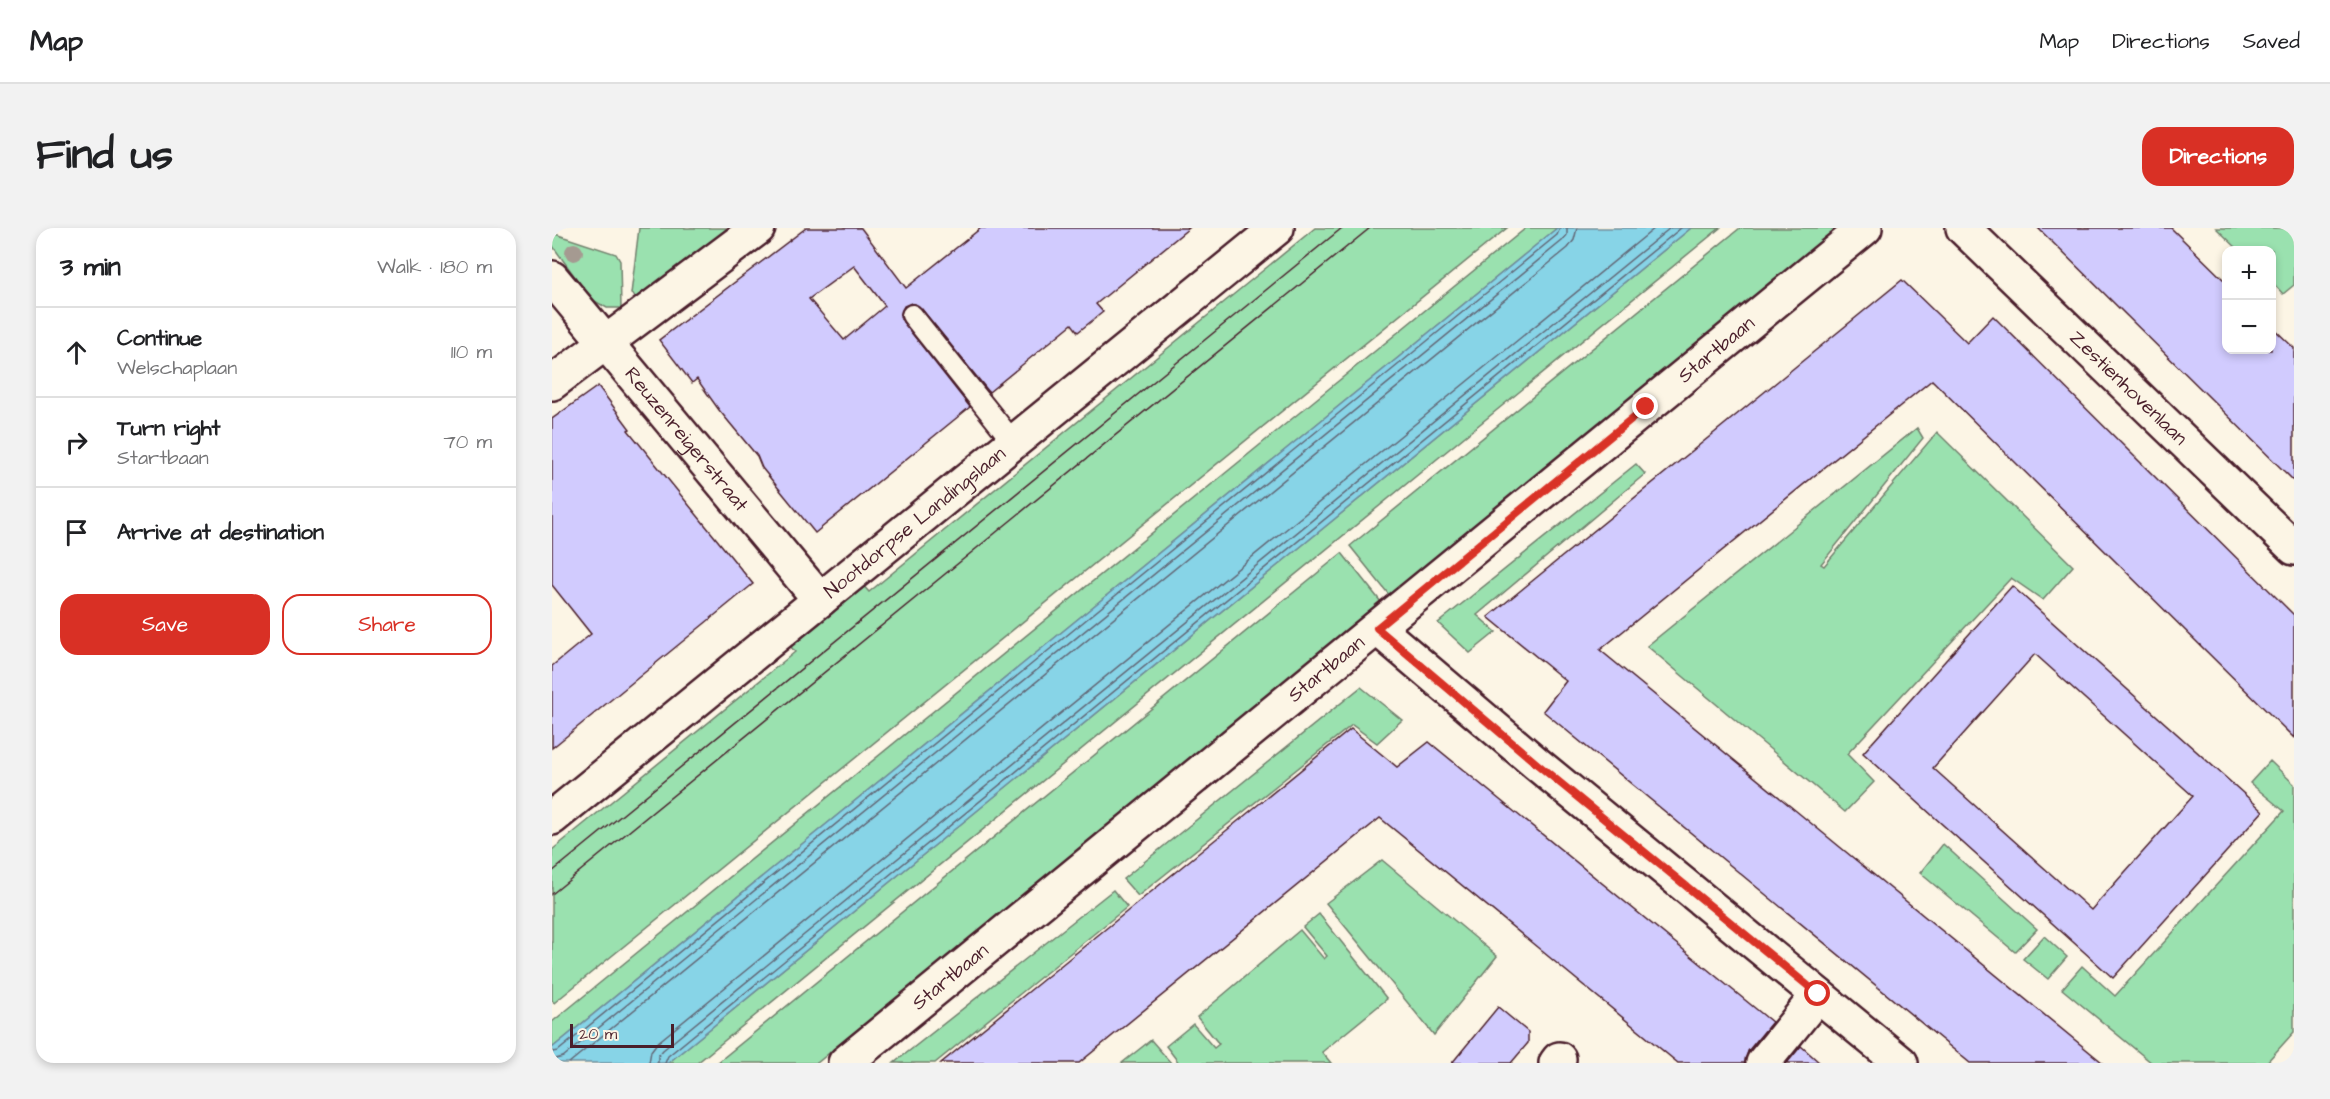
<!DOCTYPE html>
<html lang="en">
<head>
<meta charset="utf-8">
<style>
  body { margin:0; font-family:"Architects Daughter",sans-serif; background:#f2f2f2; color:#202124 }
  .controls { position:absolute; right:18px; top:18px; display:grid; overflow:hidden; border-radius:12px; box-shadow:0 3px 9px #0003 }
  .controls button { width:54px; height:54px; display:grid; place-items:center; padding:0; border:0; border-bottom:2px solid #e0e0e0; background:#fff; color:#202124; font:30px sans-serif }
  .scale { position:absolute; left:18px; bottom:15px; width:104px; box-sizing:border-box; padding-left:6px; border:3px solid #4a1f2b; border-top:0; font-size:16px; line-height:21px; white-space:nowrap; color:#4a1f2b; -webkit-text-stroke:4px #fcf5e5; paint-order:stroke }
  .stop { position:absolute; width:18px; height:18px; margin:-14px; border:4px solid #d93025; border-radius:50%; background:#fff }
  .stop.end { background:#d93025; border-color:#fff; box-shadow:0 2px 6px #0008 }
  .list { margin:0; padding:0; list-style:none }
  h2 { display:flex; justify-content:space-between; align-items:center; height:78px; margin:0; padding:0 24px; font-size:26px }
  h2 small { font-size:20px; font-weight:400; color:#757577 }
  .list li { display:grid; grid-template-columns:39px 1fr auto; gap:18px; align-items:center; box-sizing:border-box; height:90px; padding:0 24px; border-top:2px solid #e0e0e0 }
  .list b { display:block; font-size:22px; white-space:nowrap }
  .list p { margin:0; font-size:20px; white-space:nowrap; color:#757577 }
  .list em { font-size:20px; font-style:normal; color:#757577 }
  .actions { display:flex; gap:12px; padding:18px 24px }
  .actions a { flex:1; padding:14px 0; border:2px solid #d93025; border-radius:18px; text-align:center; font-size:21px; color:#d93025 }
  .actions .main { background:#d93025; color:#fff }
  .icon { flex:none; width:33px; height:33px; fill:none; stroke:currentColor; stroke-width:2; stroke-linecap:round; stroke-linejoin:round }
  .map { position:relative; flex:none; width:1742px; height:835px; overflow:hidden; border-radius:18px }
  header { display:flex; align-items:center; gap:36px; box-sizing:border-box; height:84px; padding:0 30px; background:#fff; border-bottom:2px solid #e0e0e0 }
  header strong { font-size:28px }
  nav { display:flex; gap:33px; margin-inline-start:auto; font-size:21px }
  .intro { display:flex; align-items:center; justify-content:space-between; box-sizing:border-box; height:144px; padding:0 36px }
  h1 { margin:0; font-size:42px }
  .button { padding:15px 27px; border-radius:18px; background:#d93025; color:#fff; font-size:21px; font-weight:700 }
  main { display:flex; gap:36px; padding:0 36px }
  aside { flex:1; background:#fff; border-radius:18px; box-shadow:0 3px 9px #0003 }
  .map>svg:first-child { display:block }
  .green { fill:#9ae1af; stroke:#72806d; stroke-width:1.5 }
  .water { fill:#87d4e7; stroke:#6f8c9c; stroke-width:1.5 }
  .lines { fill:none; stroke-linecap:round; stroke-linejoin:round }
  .shore { stroke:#626776; stroke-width:1.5 }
  .building { fill:#d1cbfe; stroke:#4a1f2b; stroke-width:1.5; fill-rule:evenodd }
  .lane-casing { stroke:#4a1f2b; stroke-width:24 }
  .street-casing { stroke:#4a1f2b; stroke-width:38 }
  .lane { stroke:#fcf5e5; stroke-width:20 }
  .street { stroke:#fcf5e5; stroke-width:33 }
  .tram { stroke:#4a1f2b; stroke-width:1.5 }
  .tree { fill:#a59a91 }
  .route { stroke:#d93025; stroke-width:8 }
  .labels { text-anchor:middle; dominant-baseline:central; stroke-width:4.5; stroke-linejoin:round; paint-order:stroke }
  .street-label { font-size:20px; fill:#4a1f2b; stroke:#fcf5e5 }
</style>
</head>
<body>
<header>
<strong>Map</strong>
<nav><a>Map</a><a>Directions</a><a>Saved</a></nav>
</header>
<div class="intro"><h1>Find us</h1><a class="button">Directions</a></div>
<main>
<aside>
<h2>3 min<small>Walk · 180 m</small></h2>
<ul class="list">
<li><svg class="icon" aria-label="ahead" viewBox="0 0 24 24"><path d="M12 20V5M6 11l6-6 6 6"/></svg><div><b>Continue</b><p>Welschaplaan</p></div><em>110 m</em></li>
<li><svg class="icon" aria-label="right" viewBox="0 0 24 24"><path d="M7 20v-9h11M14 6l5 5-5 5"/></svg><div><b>Turn right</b><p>Startbaan</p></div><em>70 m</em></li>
<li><svg class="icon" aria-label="arrive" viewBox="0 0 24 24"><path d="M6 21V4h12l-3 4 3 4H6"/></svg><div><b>Arrive at destination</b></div></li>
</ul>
<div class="actions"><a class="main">Save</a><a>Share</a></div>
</aside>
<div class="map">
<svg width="1742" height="835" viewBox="0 0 1742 835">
  <rect width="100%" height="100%" fill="#fcf5e5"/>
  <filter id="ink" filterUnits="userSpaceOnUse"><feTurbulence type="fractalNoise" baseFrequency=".0167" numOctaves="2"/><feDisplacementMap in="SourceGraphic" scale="12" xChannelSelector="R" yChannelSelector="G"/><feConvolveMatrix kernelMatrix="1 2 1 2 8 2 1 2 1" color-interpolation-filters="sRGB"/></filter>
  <g filter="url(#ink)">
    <g class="green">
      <polygon points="87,0 178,0 85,70 79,66"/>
      <polygon points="763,0 955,0 2,775 0,772 0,622 243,424 235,414 308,354 317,364"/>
      <polygon points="974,0 1005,0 0,820 0,794"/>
      <polygon points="1139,0 1168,0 145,835 116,835"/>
      <polygon points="1188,0 1289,0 838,368 798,318"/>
      <polygon points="1664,0 1742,0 1742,57 1731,66 1720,54 1720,22 1687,22"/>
      <polygon points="0,5 64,26 68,33 69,80 55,80 39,71 0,17"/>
      <polygon points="1365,200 1371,210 1269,336 1272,338 1385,204 1521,338 1491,372 1459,350 1295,526 1322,554 1293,584 1095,418"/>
      <polygon points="1084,236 1093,246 925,387 944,404 918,425 886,395"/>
      <polygon points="790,325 829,374 265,835 165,835"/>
      <polygon points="809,459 850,492 825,515 800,497 586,668 571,651"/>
      <polygon points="1718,533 1742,556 1742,804 1714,835 1600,835 1510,761 1530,738 1563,768 1732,583 1698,555"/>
      <polygon points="1391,616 1485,701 1463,724 1368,645"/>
      <polygon points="830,632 945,728 882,807 774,675"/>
      <polygon points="561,662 575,679 383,835 342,835"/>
      <polygon points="767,686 835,771 770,824 779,835 627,835 614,818 641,796 662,820 667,816 645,789 748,702 772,731 775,728 751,699"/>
      <polygon points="1492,708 1515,729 1496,751 1471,731"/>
      <polygon points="599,812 619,835 570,835"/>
    </g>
    <polygon class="water" points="1005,0 1139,0 116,835 0,835 0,820"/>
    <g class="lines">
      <g class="shore">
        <polyline points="0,824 6,823 1005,7 1008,0"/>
        <polyline points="0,832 11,829 1010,13 1015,7 1015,0"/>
        <polyline points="17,835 1016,20 1022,12 1025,0"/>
        <polyline points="97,835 99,823 105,815 1103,0"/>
        <polyline points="106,835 106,828 111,822 1118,0"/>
        <polyline points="113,835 116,828 1129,0"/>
      </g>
    </g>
    <g class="building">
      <path d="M 254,0 L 309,0 L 354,60 L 429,0 L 637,0 L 544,76 L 551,84 L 526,104 L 520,96 L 437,164 L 369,80 L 359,75 L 352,78 L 348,88 L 351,94 L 418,179 L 263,305 L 210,240 L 205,228 L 167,182 L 145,151 L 140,155 L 107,112 ZM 302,38 L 333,78 L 292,112 L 257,71 Z"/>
      <polygon points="1486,0 1619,0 1674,54 1674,122 1719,122 1719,98 1742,120 1742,253"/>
      <polygon points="1350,52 1415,115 1441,88 1742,387 1742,510 1380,152 1048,422 1551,835 1418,835 991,483 1014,453 936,389"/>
      <polygon points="46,158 78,201 76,202 201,356 0,520 0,438 39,406 0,357 0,191"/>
      <path d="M 1460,358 L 1711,583 L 1561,750 L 1311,525 ZM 1483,426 L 1641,568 L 1539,682 L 1381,540 Z"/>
      <polygon points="799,501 845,539 877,514 1220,794 1196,823 1193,835 1126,835 828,590 527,835 389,835"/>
      <polygon points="946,779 976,804 976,815 959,835 900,835"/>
      <polygon points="1249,818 1268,835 1235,835"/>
    </g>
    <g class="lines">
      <g class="lane-casing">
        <polyline id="lane" points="360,87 462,215"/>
      </g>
      <g class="street-casing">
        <g id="street">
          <path id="s1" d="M 1411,0 L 1742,320"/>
          <path id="s2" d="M 0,50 L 268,372"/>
          <polyline points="0,155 206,0"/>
          <polyline points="825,400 985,536 1349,835"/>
          <path id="s3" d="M 0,590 L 725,0"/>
          <path id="s4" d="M 293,835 L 1313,0"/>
          <polyline points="1004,835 1007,831"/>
          <polyline points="1211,835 1266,767"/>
        </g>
      </g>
      <use href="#lane" class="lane"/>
      <use href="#street" class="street"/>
      <g class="tram">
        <polyline points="0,644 790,0"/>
        <polyline points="0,666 818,0"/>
      </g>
    </g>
    <circle class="tree" cx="22" cy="24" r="9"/>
  </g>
  <g class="lines" filter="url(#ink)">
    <polyline class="route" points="1094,179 825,400 985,536 1266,766"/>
  </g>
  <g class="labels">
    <g class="street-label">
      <text stroke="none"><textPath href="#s4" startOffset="1126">Startbaan</textPath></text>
      <text stroke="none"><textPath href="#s1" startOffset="230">Zestienhovenlaan</textPath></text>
      <text stroke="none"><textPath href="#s2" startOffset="210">Reuzenreigerstraat</textPath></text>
      <text stroke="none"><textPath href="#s3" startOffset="468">Nootdorpse Landingslaan</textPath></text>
      <text stroke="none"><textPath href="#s4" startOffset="622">Startbaan</textPath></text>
      <text stroke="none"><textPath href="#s4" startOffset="136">Startbaan</textPath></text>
    </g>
  </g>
</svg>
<div class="controls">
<button>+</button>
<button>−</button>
</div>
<div class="scale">20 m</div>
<div class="stop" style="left:1266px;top:766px"></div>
<div class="stop end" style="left:1094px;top:179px"></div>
</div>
</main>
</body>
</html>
